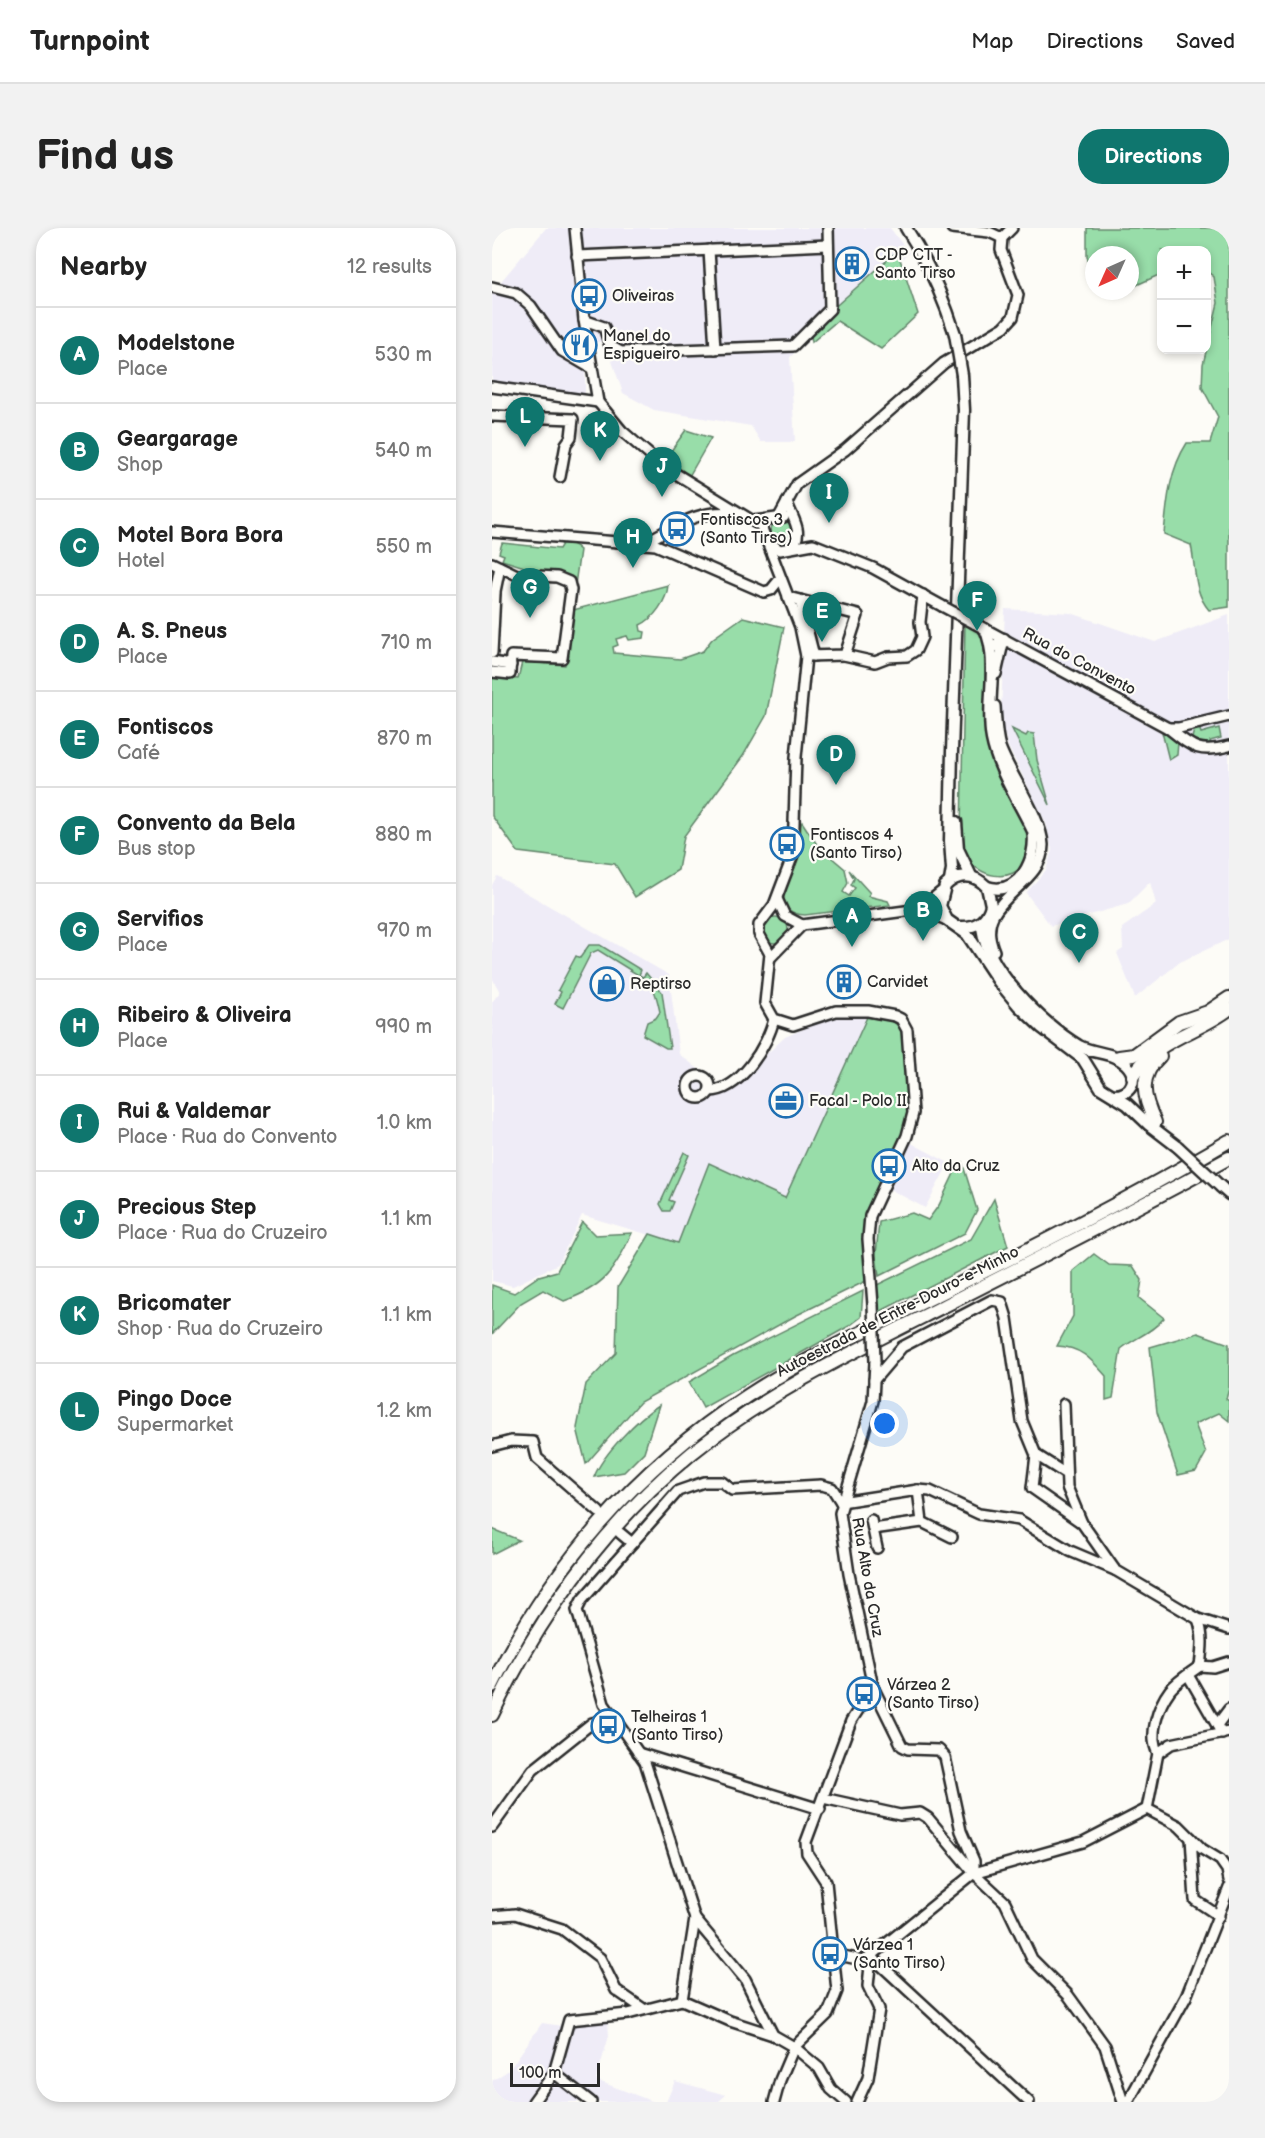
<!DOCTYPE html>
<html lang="en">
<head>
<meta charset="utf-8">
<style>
  body { margin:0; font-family:"Balsamiq Sans",sans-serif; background:#f2f2f2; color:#222 }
  .controls { position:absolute; right:18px; top:18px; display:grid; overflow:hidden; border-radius:12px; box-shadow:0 3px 9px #0003 }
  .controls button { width:54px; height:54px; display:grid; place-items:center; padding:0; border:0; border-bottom:2px solid #e0e0e0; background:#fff; color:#222; font:30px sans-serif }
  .compass { position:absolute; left:593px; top:18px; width:54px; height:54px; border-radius:50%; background:#fff; box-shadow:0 3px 9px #0003; rotate:225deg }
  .scale { position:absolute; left:18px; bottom:15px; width:90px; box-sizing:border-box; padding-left:6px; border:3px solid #2b2b2b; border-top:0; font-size:16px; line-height:21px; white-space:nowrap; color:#2b2b2b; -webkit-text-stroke:4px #fdfcf7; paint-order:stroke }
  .you { position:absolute; left:393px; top:1196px; width:21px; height:21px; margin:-15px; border:4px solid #fff; border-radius:50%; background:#1a73e8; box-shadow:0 0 0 9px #1a73e833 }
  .badge { display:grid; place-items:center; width:39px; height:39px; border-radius:50%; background:#0f766e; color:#fff; font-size:20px; font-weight:700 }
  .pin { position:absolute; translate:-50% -50px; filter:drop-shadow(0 2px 3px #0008) }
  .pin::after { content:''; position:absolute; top:32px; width:21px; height:18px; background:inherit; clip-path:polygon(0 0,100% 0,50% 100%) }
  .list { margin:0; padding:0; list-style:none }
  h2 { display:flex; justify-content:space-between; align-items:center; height:78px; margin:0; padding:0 24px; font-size:26px }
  h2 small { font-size:20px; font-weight:400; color:#767676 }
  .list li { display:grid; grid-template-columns:39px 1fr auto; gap:18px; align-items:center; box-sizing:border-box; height:96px; padding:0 24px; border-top:2px solid #e0e0e0 }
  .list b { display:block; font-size:22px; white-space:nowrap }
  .list p { margin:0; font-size:20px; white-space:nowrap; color:#767676 }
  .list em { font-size:20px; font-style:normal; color:#767676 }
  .map { position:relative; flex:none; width:737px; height:1874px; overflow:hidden; border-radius:24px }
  header { display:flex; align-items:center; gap:36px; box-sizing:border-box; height:84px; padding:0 30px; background:#fff; border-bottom:2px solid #e0e0e0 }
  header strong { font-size:28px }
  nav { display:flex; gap:33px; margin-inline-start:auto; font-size:21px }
  .intro { display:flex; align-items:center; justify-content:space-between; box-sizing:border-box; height:144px; padding:0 36px }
  h1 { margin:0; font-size:42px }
  .button { padding:15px 27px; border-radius:24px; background:#0f766e; color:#fff; font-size:21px; font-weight:700 }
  main { display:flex; gap:36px; padding:0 36px }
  aside { flex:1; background:#fff; border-radius:24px; box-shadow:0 3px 9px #0003 }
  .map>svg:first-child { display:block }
  .built { fill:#efecf7 }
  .green { fill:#98dda9; stroke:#62846a; stroke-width:1.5 }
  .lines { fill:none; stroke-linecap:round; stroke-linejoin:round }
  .minor-casing { stroke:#2b2b2b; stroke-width:14 }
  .major-casing { stroke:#2b2b2b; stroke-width:15 }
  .highway-casing { stroke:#2b2b2b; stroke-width:16 }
  .minor { stroke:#fdfcf7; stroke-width:9 }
  .major { stroke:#fdfcf7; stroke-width:10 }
  .highway { stroke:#fdfcf7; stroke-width:12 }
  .minor-bridge-casing { stroke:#2b2b2b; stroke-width:14; stroke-linecap:butt }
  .major-bridge-casing { stroke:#2b2b2b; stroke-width:15; stroke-linecap:butt }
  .minor-bridge { stroke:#fdfcf7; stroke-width:9 }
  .major-bridge { stroke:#fdfcf7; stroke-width:10 }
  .labels { text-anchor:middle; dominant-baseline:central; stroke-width:4.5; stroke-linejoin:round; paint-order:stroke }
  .poi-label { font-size:16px; fill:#2b2b2b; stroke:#fdfcf7; text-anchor:start }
  .street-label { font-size:16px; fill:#2b2b2b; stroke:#fdfcf7 }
</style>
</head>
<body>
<header>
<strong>Turnpoint</strong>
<nav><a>Map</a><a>Directions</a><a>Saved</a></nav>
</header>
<div class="intro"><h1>Find us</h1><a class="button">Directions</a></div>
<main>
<aside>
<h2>Nearby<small>12 results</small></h2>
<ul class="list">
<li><span class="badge">A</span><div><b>Modelstone</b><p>Place</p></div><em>530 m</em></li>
<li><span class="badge">B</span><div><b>Geargarage</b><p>Shop</p></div><em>540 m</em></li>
<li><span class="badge">C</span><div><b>Motel Bora Bora</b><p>Hotel</p></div><em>550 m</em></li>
<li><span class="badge">D</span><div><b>A. S. Pneus</b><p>Place</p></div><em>710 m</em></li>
<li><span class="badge">E</span><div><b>Fontiscos</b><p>Café</p></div><em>870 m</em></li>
<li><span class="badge">F</span><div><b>Convento da Bela</b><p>Bus stop</p></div><em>880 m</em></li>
<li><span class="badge">G</span><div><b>Servifios</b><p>Place</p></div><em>970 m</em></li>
<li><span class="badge">H</span><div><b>Ribeiro &amp; Oliveira</b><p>Place</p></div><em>990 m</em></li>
<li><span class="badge">I</span><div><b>Rui &amp; Valdemar</b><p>Place · Rua do Convento</p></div><em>1.0 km</em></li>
<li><span class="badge">J</span><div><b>Precious Step</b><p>Place · Rua do Cruzeiro</p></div><em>1.1 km</em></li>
<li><span class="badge">K</span><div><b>Bricomater</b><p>Shop · Rua do Cruzeiro</p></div><em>1.1 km</em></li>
<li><span class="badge">L</span><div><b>Pingo Doce</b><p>Supermarket</p></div><em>1.2 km</em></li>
</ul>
</aside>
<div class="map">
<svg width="737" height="1874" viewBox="0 0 737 1874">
  <rect width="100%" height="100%" fill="#fdfcf7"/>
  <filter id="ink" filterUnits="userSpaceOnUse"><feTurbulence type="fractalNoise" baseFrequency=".0167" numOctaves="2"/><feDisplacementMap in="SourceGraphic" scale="12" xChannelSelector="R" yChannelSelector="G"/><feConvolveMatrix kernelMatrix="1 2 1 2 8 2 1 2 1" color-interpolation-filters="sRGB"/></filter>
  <g filter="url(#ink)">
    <g class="built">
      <polygon points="54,0 80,0 93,145 93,176 0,161 0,64"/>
      <polygon points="87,0 398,0 417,25 298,129 303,214 269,214 259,198 162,182 131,165 113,113 98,115"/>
      <polygon points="513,381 579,385 663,414 737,387 737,711 688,734 643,770 625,725 631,721 630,700 664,676 658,654 636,676 559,698 534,665 554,642 560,622 554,595 516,518 511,501 509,486"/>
      <polygon points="5,648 177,747 187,826 235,863 293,809 339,789 365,787 406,797 410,807 416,870 410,910 457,935 433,980 388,956 372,995 372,1010 185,1015 90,987 66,1036 21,1058 0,1053 0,774 8,764 0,750 0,657"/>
      <polygon points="116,1794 117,1808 104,1852 162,1874 0,1874 0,1853 17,1842 50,1795 70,1798"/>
      <polygon points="183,1853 234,1867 226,1874 174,1874"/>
    </g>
    <g class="green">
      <path d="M 595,0 L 737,0 L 737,379 L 717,382 C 701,363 704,340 699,317 L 672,306 C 675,274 677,243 695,215 L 718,215 L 726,189 L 710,159 L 711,136 L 726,75 L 722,49 L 715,43 L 714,22 L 670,22 L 669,46 L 638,60 L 638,27 L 602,27 L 601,52 L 595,28 Z"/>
      <polygon points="402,26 407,28 426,86 389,121 345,93 320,114 318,101"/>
      <polygon points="194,202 219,210 196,250 171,234"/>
      <circle cx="290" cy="305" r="12"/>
      <path d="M 10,315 L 67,321 L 70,316 C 78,315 82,316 88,322 L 83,357 L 72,347 L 55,346 L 10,332 L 12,327 L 7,325 Z"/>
      <path d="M 176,357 C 175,372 162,391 148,397 L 149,403 L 153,404 L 152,410 L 137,412 L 135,408 L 124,411 L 126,417 L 121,419 L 122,425 L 188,431 L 211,423 L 220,411 L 251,389 L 292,399 L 274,488 L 251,528 L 192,608 L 186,642 L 143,669 L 123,636 L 26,624 L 0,588 L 0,449 L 26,451 L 30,434 L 73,437 L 81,382 Z"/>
      <path d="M 473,395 L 488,404 L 492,411 L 494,495 L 539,613 C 537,619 537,627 534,632 C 521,658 484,649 473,626 C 470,620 470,610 469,603 Z"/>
      <polygon points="707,499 709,505 727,500 729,510 718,513 720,519 711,519 700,510 702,502"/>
      <polygon points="669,500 686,514 685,527 677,532"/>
      <polygon points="520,501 534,508 536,505 542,506 545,532 558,577"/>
      <path d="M 310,594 L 326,618 L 353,641 L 356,655 L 351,664 L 357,668 L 363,660 L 359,657 L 362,651 L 357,642 L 378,665 L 376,668 L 396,673 L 398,677 L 313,687 C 272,685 302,641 308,621 C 310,612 307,599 310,594 Z"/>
      <circle cx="283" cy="702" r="13"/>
      <path d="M 97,717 L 108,717 L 149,742 L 147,747 L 151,749 L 154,745 L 170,764 L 178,820 L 174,820 L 151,807 L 155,794 L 164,790 L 168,784 C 165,771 163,757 151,750 L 106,722 L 99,725 L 71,780 L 63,776 L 69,764 L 66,762 L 84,728 L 88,730 Z"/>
      <polygon points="375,789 400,793 409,800 416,870 414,901 372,995 374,1053 303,1088 148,1174 94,1236 85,1200 94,1156 124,1125 126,1059 158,1006 186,1015 217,935 293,970"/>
      <polygon points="192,924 197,927 177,972 182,974 178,983 172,983 168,976"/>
      <polygon points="470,934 485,982 473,1005 387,1048 384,1027 387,994 420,985 436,992 447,977 467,935"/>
      <polygon points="502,971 516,1018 385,1085 383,1058 479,1011"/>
      <path d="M 90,994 L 103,1007 L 140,1005 C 123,1042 112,1059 72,1073 L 51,1062 L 29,1075 L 0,1106 L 0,1057 L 22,1065 L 47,1048 L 65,1043 Z"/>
      <path d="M 602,1026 L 617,1037 L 641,1038 L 650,1052 L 647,1070 L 672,1090 C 661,1104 643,1110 629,1121 L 621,1170 L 614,1172 L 614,1148 C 599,1131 589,1119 565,1118 L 581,1088 L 581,1043 Z"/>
      <polygon points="371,1063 369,1089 357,1098 211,1180 197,1154 241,1128"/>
      <polygon points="706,1105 737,1116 737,1161 734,1171 737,1173 737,1193 727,1185 703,1196 714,1225 704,1243 686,1247 665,1184 658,1119"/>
      <path d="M 167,1177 L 152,1224 L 132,1244 L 102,1249 C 111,1226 146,1190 167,1177 Z"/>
      <polygon points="0,1301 27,1312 0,1326"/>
    </g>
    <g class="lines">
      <g class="minor-casing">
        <g id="minor">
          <polyline points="83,0 92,92 106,174 130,203 168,236 269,298 308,399 314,428 304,529 301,627 282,677 267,697 267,706 278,726 273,775 282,791 301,797 344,783 376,783 403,788 409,791 415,802 421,885 415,908 378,988 376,1011 381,1077"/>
          <polyline points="460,0 497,4 510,10"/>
          <polyline points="217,22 223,121"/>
          <polyline points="85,28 336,17"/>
          <polyline points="0,59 24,65 39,78 70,123 99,140"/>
          <polyline points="92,92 112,99 118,118 129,124 301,118 338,81 336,0"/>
          <polyline points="0,159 106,174"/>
          <polyline points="0,188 81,191 79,209 74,216 68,249"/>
          <path d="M 295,274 C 299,289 314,305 299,319"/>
          <polyline points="287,289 305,256 353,222 452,135 512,99 521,89 526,67 509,22 510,10 520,0"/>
          <polyline points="262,293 292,289"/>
          <polyline points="0,304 164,317 272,364 279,362 288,351"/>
          <polyline points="276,314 288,322 321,316 381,340 450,378"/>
          <path d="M 152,315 C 184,298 205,281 243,285"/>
          <polyline points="0,335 25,347 65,349 77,354 79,362 70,430 19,428 18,446 0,444"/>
          <polyline points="2,368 8,339"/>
          <polyline points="296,369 366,387 353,427 314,428"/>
          <polyline points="308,372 322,428"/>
          <path d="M 482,395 L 676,500 C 700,519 706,526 737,518"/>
          <polyline points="0,425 3,365"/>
          <polyline points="352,427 383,434 396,429 415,428 424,422 430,409 428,394 431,367"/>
          <polyline points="0,434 19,437"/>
          <polyline points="504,446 512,411"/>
          <polyline points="676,500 687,500 737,488"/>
          <polyline points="285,671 293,688 310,697 428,681 449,664"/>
          <polyline points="428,681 455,692"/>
          <path d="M 502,723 C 479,671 551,661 551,617 C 550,590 518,547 508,519 C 504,506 504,492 503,478"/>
          <polyline points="278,730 310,697"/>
          <circle cx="207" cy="859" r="11"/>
          <path d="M 218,863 C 248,863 276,817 282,791"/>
          <polyline points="383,1134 381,1173 348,1285 357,1346 381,1459 410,1518 416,1521 447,1522 453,1529 469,1603 482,1633 482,1645"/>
          <polyline points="382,1152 410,1119 500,1072 510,1074 515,1090 530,1193 544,1227 540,1260 590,1295 623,1342 706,1391 737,1401"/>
          <polyline points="572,1176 575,1259 590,1295"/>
          <polyline points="0,1218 19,1213 41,1214 45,1230 107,1284"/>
          <polyline points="544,1227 574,1246"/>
          <polyline points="426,1262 430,1294"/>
          <polyline points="349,1274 340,1260 329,1257 240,1262 230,1254 212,1254 186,1263 90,1372 85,1382 112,1476 153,1534 203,1691 253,1751 281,1807 302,1819 327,1840 339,1861 354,1874"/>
          <polyline points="349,1274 426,1262 438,1263 487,1286 527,1292 578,1323 623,1342"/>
          <polyline points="379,1292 385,1320"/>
          <polyline points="381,1301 430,1294 460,1309"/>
          <polyline points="128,1305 140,1315"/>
          <path d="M 706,1391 C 712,1407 710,1422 708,1438"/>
          <polyline points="696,1447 730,1506"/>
          <polyline points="725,1497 737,1481"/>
          <polyline points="146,1525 328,1581"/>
          <path d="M 666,1525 C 656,1508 666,1478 678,1462 C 685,1453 698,1445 708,1438 L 721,1439 L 737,1434"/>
          <polyline points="331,1570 408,1587 428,1585 436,1590 482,1645 513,1674 540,1731 576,1767 613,1818 631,1874"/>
          <polyline points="655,1581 666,1525 679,1516 737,1504"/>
          <polyline points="655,1581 687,1598 710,1621 728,1632 735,1642 737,1652"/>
          <polyline points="0,1599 41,1542 100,1495 120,1490"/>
          <polyline points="699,1610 703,1672 727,1688"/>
          <polyline points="0,1688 23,1686 70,1701 108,1730 124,1762 150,1780"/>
          <polyline points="203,1691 190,1772 238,1793 281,1807"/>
          <polyline points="342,1726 370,1732 379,1728 537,1874"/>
          <polyline points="62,1845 99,1874"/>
          <polyline points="41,1874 62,1845 77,1792 136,1786 190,1772"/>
          <polyline points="282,1874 288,1852 302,1819 336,1786 345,1763 334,1654 315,1625 314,1614 359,1493 381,1459"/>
          <polyline points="365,1874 376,1850 387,1781 376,1758 379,1728 482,1645 591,1614 655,1581"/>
          <polyline points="636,1874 694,1769 737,1660"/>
        </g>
      </g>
      <g class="major-casing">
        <g id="major">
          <path d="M 414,0 C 436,34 451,68 463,106"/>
          <path d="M 493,401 C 508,434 493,476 500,511 C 506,542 527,574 541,603 C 546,630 527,669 495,659"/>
          <polyline points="499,421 512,411"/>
          <polyline points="464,594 466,621 479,648"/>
          <polyline points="458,653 460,641 458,613 460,523 472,182 470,147"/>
          <path d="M 490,694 C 489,737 551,797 587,818 C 602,826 622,824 634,836 C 647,849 641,867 622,867"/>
          <path d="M 468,699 C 484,700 495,693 499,677 L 495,659 C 482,645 466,645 453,658 L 448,678 L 455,692 L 475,706 L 507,754 L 527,778 L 549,799 L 591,831 L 609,860 L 635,876 L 656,896 L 686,919"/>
          <polyline points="729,959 737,966"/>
        </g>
      </g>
      <g class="highway-casing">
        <g id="highway">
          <polyline points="627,829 642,827 687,794 716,784 737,770"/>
          <path d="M 641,848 C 663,811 706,805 737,781"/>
          <path d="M 663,894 C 651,869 646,849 668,828"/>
          <path d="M 0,1458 C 56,1341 146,1239 255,1168 C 311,1131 373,1103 433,1073 C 536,1022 638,971 737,913"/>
          <path d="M 0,1487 C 48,1387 113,1296 200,1225 C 276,1164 364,1122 450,1079 C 546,1030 643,982 737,930"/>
        </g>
      </g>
      <use href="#minor" class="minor"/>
      <use href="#major" class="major"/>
      <use href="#highway" class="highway"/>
      <g class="minor-bridge-casing">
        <g id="minor-bridge">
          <polyline points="450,378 482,395"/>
          <polyline points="381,1077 383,1134"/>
        </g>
      </g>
      <g class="major-bridge-casing">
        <g id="major-bridge">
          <polyline points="463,106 470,147"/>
          <polyline points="686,919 729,959"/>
        </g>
      </g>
      <use href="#minor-bridge" class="minor-bridge"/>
      <use href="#major-bridge" class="major-bridge"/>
    </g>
  </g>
  <defs>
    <g id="building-ring" transform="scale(1.725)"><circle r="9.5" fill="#fdfcf7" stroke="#1f6fb2" stroke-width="1.5"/><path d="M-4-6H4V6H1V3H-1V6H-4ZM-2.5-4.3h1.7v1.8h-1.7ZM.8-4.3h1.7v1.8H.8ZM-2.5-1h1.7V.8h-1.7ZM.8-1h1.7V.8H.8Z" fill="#1f6fb2"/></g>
    <g id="bus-ring" transform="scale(1.725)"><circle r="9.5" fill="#fdfcf7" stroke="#1f6fb2" stroke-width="1.5"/><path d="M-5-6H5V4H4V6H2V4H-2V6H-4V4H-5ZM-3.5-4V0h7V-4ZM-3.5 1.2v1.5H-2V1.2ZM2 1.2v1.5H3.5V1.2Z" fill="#1f6fb2"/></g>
    <g id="restaurant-ring" transform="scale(1.725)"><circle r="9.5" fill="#fdfcf7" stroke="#1f6fb2" stroke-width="1.5"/><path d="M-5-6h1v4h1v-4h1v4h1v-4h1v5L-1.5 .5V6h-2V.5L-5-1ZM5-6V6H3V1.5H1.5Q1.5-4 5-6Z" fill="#1f6fb2"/></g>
    <g id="shop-ring" transform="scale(1.725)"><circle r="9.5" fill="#fdfcf7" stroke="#1f6fb2" stroke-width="1.5"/><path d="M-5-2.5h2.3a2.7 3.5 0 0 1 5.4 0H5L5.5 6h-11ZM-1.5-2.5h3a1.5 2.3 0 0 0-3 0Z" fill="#1f6fb2"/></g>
    <g id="office-ring" transform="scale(1.725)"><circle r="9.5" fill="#fdfcf7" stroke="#1f6fb2" stroke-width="1.5"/><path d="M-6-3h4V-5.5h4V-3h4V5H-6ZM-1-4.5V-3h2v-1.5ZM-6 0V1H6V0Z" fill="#1f6fb2"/></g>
  </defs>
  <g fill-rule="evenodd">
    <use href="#building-ring" x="360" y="36"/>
    <use href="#bus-ring" x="97" y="68"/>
    <use href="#restaurant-ring" x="88" y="117"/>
    <use href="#bus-ring" x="185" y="301"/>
    <use href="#bus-ring" x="295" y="616"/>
    <use href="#building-ring" x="352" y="754"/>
    <use href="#shop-ring" x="115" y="756"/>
    <use href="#office-ring" x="294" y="873"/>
    <use href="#bus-ring" x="397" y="938"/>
    <use href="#bus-ring" x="372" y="1466"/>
    <use href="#bus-ring" x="116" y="1498"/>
    <use href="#bus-ring" x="338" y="1726"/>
  </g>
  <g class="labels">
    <g class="poi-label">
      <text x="383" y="27">CDP CTT -<tspan x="383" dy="18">Santo Tirso</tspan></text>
      <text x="120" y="68">Oliveiras</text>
      <text x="111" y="108">Manel do<tspan x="111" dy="18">Espigueiro</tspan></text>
      <text x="208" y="292">Fontiscos 3<tspan x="208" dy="18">(Santo Tirso)</tspan></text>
      <text x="318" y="607">Fontiscos 4<tspan x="318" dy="18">(Santo Tirso)</tspan></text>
      <text x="375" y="754">Carvidet</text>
      <text x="138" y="756">Reptirso</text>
      <text x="317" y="873">Facal - Polo II</text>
      <text x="420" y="938">Alto da Cruz</text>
      <text x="395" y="1457">Várzea 2<tspan x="395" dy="18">(Santo Tirso)</tspan></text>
      <text x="139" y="1489">Telheiras 1<tspan x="139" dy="18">(Santo Tirso)</tspan></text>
      <text x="361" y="1717">Várzea 1<tspan x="361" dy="18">(Santo Tirso)</tspan></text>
    </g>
    <g class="street-label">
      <text transform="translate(587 434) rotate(28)">Rua do Convento</text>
      <text transform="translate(406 1084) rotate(-27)">Autoestrada de Entre-Douro-e-Minho</text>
      <text transform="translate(375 1349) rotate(80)">Rua Alto da Cruz</text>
    </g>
  </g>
</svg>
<div class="controls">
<button>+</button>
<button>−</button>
</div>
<svg class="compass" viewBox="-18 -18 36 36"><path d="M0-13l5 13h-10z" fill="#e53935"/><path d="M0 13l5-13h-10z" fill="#767676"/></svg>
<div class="scale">100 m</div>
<div class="you"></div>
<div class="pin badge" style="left:360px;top:719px">A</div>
<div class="pin badge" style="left:431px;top:713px">B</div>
<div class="pin badge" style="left:587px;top:735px">C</div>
<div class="pin badge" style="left:344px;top:557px">D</div>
<div class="pin badge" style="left:330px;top:414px">E</div>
<div class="pin badge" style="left:485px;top:403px">F</div>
<div class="pin badge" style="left:38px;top:390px">G</div>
<div class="pin badge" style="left:141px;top:340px">H</div>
<div class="pin badge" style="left:337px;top:295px">I</div>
<div class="pin badge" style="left:170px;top:269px">J</div>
<div class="pin badge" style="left:108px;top:233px">K</div>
<div class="pin badge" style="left:33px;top:219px">L</div>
</div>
</main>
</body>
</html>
